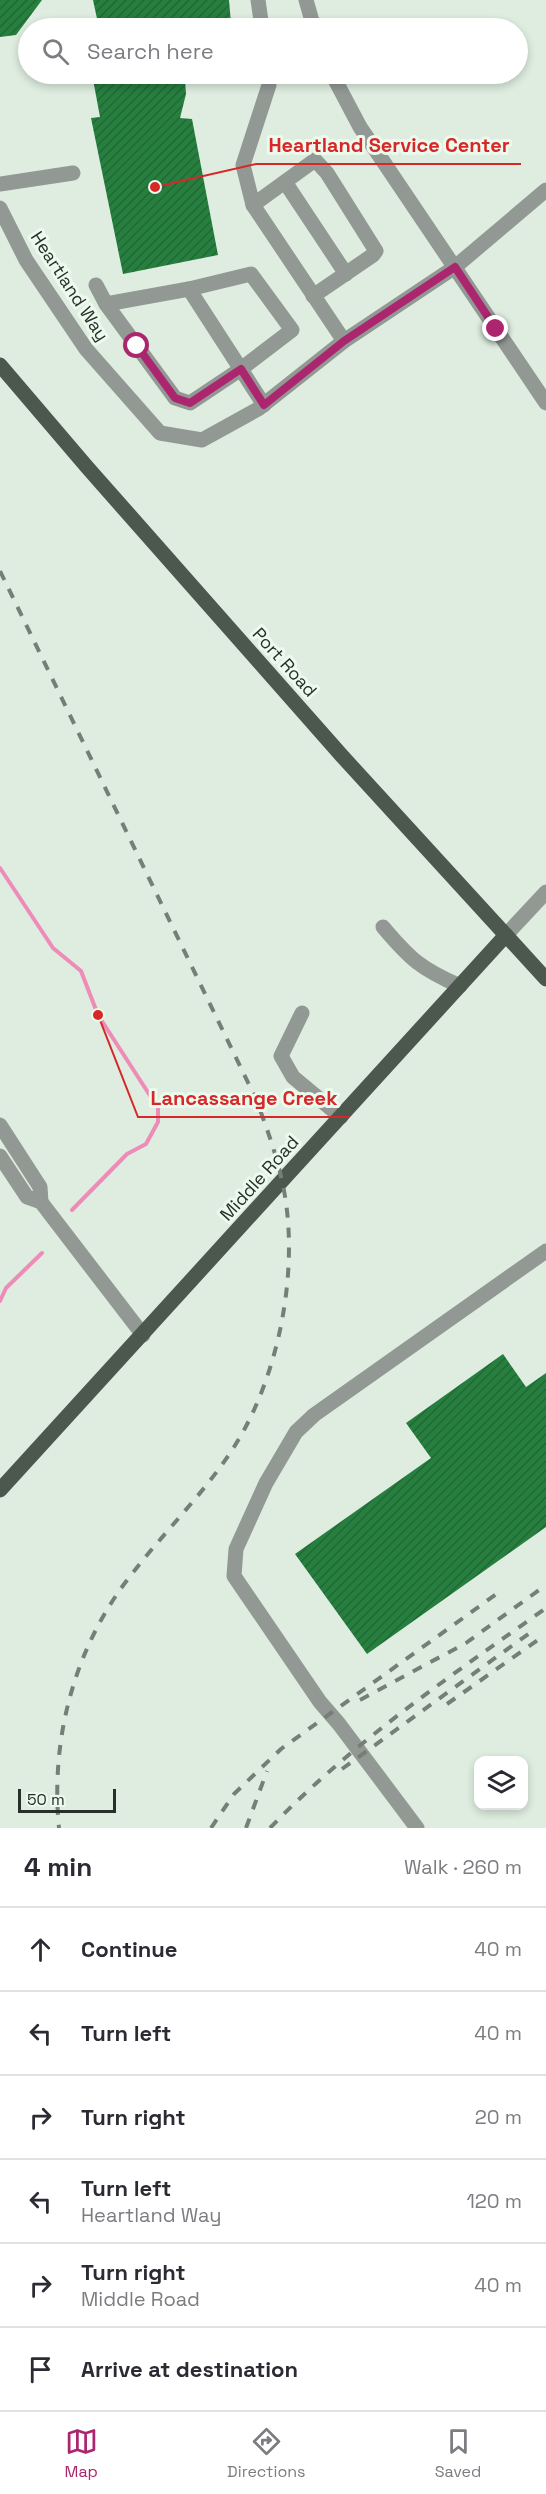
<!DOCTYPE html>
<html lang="en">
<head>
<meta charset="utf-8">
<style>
  body { margin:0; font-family:"Space Grotesk",sans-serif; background:#f7f7f7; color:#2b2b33 }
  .controls { position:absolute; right:18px; bottom:18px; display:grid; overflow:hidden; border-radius:12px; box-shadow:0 3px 9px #0003 }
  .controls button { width:54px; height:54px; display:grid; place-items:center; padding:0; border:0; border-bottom:2px solid #e1e1e2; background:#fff; color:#2b2b33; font:30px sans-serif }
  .scale { position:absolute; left:18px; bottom:15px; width:98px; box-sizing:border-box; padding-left:6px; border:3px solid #282e29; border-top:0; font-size:16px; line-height:21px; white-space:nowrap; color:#282e29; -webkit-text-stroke:4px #ecfaed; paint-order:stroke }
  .stop { position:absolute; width:18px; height:18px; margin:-14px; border:4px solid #ab266f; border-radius:50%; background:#fff }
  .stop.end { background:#ab266f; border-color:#fff; box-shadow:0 2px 6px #0008 }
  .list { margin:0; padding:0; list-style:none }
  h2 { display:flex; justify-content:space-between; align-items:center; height:78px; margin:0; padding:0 24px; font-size:26px }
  h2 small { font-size:20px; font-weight:400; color:#7c7c81 }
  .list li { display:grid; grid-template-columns:39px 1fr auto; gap:18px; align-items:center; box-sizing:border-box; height:84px; padding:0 24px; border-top:2px solid #e1e1e2 }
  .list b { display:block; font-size:22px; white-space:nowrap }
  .list p { margin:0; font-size:20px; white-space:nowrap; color:#7c7c81 }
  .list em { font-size:20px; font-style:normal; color:#7c7c81 }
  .icon { flex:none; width:33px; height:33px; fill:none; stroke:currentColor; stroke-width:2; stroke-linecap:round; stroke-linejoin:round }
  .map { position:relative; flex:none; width:546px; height:1828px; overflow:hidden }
  .search { position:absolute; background:#fff; box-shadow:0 3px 9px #0003; left:18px; right:18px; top:18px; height:66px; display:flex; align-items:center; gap:15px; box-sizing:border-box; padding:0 21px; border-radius:33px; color:#7c7c81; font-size:22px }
  .sheet { height:582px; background:#fff }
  nav { display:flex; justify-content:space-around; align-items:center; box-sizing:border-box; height:84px; border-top:2px solid #e1e1e2; background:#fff; font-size:16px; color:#7c7c81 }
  nav a { display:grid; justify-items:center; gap:3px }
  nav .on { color:#ab266f }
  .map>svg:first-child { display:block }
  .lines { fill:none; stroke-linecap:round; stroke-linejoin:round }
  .stream { stroke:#ee8cb8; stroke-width:4 }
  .building { fill:url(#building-hatch) }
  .minor { stroke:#929893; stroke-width:15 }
  .major { stroke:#4c574e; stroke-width:15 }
  .rail { stroke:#757f77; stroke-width:4; stroke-dasharray:10 10; stroke-linecap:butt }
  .route { stroke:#ab266f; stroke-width:8 }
  .labels { text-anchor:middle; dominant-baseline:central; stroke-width:6; stroke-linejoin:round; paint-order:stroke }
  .street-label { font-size:18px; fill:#282e29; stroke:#ecfaed }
  .leader { fill:none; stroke:#d62828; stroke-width:2 }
  .callout-dot { fill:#d62828; stroke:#ecfaed; stroke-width:2 }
  .callout-label { font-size:20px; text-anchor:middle; font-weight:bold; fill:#d62828; stroke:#ecfaed; stroke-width:6; stroke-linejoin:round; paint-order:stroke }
</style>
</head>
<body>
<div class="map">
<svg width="546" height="1828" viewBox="0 0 546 1828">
  <defs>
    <pattern id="building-hatch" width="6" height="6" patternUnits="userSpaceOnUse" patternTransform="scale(1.5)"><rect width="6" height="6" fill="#267f3f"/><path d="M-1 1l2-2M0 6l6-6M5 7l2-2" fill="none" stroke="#216835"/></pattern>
  </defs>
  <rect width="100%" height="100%" fill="#deede0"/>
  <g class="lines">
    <g class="stream">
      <polyline points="0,868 53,948 81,971 98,1015 158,1108 158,1122 146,1144 127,1154 72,1210"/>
      <polyline points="0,1301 6,1288 42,1253"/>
    </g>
  </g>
  <g class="building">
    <polygon points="0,0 42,0 16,35 0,37"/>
    <polygon points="93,0 229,0 231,23 199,28 99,28"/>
    <polygon points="92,74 189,74 185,80 186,94 180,118 192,119 218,255 123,274 91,118 100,117"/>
    <polygon points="503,1354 526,1387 546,1373 546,1527 367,1654 295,1554 431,1458 406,1423"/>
  </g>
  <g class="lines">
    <g class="minor">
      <polyline points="258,0 262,28"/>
      <polyline points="306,0 314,28"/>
      <polyline points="268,74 269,85 243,165 253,205 344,341"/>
      <polyline points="332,74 360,127 546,403"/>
      <polyline points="285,182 346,274"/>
      <polyline points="0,184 73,173"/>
      <polyline points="253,205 315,160 327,173 376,251 373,255 313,296"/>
      <polyline points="0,208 26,260 86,349 160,433 202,440 258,409 344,341 455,267 546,190"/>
      <polyline points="96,285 106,304 189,289 264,405"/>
      <polyline points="106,304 175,398 190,403 241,369 292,330 251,274 189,289"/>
      <path d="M 383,927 C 410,959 421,969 460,986"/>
      <polyline points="506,935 546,892"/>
      <polyline points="302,1013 281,1056 293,1077 341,1117"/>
      <polyline points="0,1125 40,1187 41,1202"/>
      <polyline points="0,1156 27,1197 41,1202 143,1335"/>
      <polyline points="417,1828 339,1724 320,1702 234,1576 236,1549 266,1483 296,1432 314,1415 546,1251"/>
    </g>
    <g class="major">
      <polyline points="0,365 87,467 342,756 546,979"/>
      <polyline points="0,1490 506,935"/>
    </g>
    <g class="rail">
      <path d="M 0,571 L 256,1099 C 266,1126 276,1153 282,1181 C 301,1264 280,1375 234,1447 C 206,1491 167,1529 135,1570 C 76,1642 50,1736 59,1828"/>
      <polyline points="360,1700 466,1643 546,1585"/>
      <polyline points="447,1704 538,1640"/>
      <polyline points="342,1769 531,1632"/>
      <polyline points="211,1828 234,1794 281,1749 502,1590"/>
      <polyline points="246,1828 267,1771"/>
      <path d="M 270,1828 C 354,1741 448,1678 546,1608"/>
    </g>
  </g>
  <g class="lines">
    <polyline class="route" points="137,346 175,398 190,403 241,369 264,405 344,341 455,267 496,329"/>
  </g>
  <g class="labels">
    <g class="street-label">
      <text transform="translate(70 286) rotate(57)">Heartland Way</text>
      <text transform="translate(285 662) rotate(48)">Port Road</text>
      <text transform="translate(259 1178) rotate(-48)">Middle Road</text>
    </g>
  </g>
  <path class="leader" d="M155 187L256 164H521M98 1015L138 1117H349"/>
  <g class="callout-dot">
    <circle cx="155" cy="187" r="6"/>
    <circle cx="98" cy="1015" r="6"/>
  </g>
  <g class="callout-label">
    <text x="389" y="152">Heartland Service Center</text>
    <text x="244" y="1105">Lancassange Creek</text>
  </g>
</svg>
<div class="controls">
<button><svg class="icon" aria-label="layers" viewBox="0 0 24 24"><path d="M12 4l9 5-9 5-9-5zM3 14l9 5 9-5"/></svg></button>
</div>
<div class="scale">50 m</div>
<div class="stop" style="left:137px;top:346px"></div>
<div class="stop end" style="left:496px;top:329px"></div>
<div class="search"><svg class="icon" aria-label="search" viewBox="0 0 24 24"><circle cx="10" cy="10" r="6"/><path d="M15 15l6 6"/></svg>Search here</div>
</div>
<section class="sheet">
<h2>4 min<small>Walk · 260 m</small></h2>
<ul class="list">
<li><svg class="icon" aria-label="ahead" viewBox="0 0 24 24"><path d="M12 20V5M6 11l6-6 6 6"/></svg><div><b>Continue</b></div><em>40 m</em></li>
<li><svg class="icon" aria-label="left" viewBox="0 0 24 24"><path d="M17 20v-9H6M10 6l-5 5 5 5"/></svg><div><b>Turn left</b></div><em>40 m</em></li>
<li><svg class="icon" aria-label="right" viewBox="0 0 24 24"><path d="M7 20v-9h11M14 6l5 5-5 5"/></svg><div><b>Turn right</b></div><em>20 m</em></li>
<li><svg class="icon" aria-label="left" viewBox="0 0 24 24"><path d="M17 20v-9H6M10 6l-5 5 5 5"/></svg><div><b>Turn left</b><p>Heartland Way</p></div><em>120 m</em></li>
<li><svg class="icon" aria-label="right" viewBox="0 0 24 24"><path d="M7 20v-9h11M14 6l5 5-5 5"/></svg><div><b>Turn right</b><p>Middle Road</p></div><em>40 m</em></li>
<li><svg class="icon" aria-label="arrive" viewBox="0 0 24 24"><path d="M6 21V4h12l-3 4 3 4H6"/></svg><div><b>Arrive at destination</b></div></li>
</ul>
</section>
<nav>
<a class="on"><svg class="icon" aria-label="map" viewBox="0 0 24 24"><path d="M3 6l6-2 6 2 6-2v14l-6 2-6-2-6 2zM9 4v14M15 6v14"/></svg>Map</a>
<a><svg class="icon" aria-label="directions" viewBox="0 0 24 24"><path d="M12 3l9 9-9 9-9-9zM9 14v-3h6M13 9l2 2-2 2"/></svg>Directions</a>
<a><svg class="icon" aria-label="saved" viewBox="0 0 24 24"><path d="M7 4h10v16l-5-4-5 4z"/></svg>Saved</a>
</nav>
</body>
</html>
